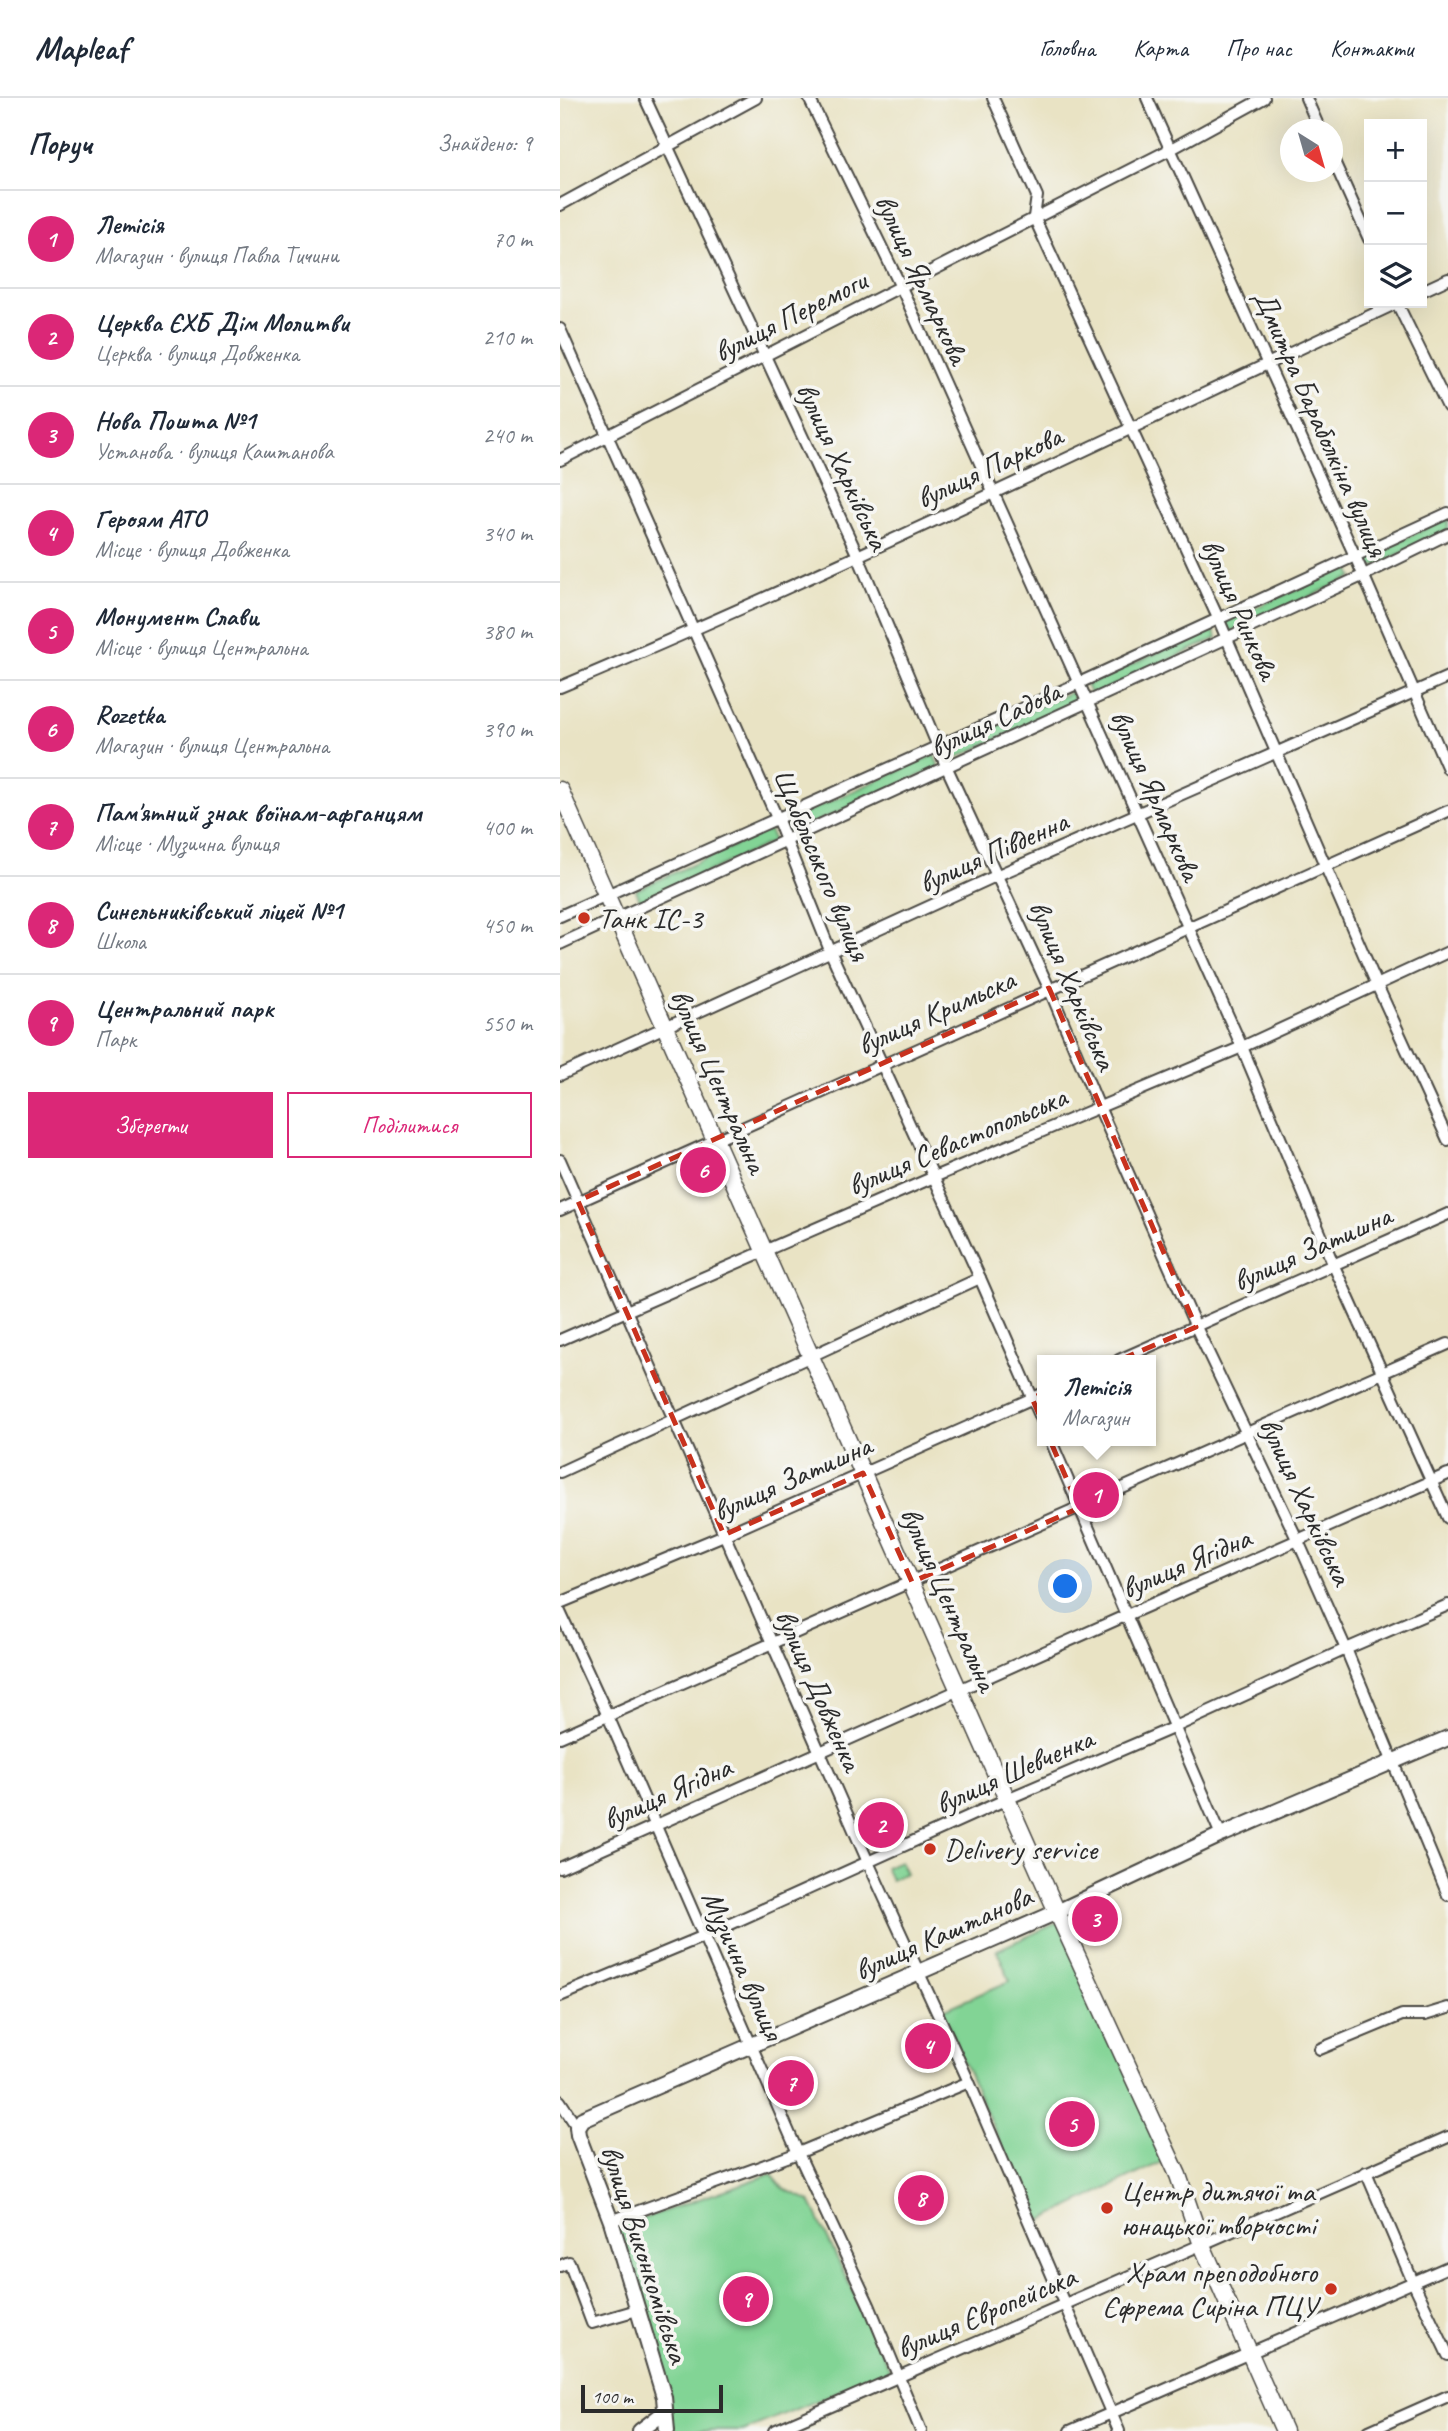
<!DOCTYPE html>
<html lang="uk">
<head>
<meta charset="utf-8">
<style>
  body { margin:0; font-family:Caveat,sans-serif; background:#f6f6f7; color:#1f2937 }
  .controls { position:absolute; right:21px; top:21px; display:grid; overflow:hidden; border-radius:0px; box-shadow:0 7px 28px #0002 }
  .controls button { width:63px; height:63px; display:grid; place-items:center; padding:0; border:0; border-bottom:2px solid #e0e1e3; background:#fff; color:#1f2937; font:35px sans-serif }
  .compass { position:absolute; left:720px; top:21px; width:63px; height:63px; border-radius:50%; background:#fff; box-shadow:0 7px 28px #0002; rotate:143deg }
  .scale { position:absolute; left:21px; bottom:18px; width:142px; box-sizing:border-box; padding-left:7px; border:4px solid #2b2b2b; border-top:0; font-size:19px; line-height:24px; white-space:nowrap; color:#2b2b2b; -webkit-text-stroke:5px #f6f6f2; paint-order:stroke }
  .you { position:absolute; left:506px; top:1489px; width:24px; height:24px; margin:-18px; border:5px solid #fff; border-radius:50%; background:#1a73e8; box-shadow:0 0 0 10px #1a73e833 }
  .badge { display:grid; place-items:center; width:46px; height:46px; border-radius:50%; background:#db2777; color:#fff; font-size:23px; font-weight:700 }
  .pin { position:absolute; translate:-50% -50%; border:4px solid #fff; box-shadow:0 2px 7px #0006 }
  .popup { position:absolute; left:477px; top:1257px; width:119px; height:91px; box-sizing:border-box; display:grid; place-content:center; border-radius:0px; background:#fff; filter:drop-shadow(0 2px 5px #0005); font-size:23px; white-space:nowrap; color:#747a83 }
  .popup b { font-size:26px; color:#1f2937 }
  .popup::after { content:''; position:absolute; left:50%; top:100%; margin-left:-14px; border:14px solid transparent; border-top-color:#fff }
  .list { margin:0; padding:0; list-style:none }
  h2 { display:flex; justify-content:space-between; align-items:center; height:91px; margin:0; padding:0 28px; font-size:30px }
  h2 small { font-size:23px; font-weight:400; color:#747a83 }
  .list li { display:grid; grid-template-columns:46px 1fr auto; gap:21px; align-items:center; box-sizing:border-box; height:98px; padding:0 28px; border-top:2px solid #e0e1e3 }
  .list b { display:block; font-size:26px; white-space:nowrap }
  .list p { margin:0; font-size:23px; white-space:nowrap; color:#747a83 }
  .list em { font-size:23px; font-style:normal; color:#747a83 }
  .actions { display:flex; gap:14px; padding:21px 28px }
  .actions a { flex:1; padding:16px 0; border:2px solid #db2777; border-radius:0px; text-align:center; font-size:24px; color:#db2777 }
  .actions .main { background:#db2777; color:#fff }
  .icon { flex:none; width:38px; height:38px; fill:none; stroke:currentColor; stroke-width:2; stroke-linecap:round; stroke-linejoin:round }
  .map { position:relative; flex:none; width:888px; height:2333px; overflow:hidden }
  header { display:flex; align-items:center; gap:42px; box-sizing:border-box; height:98px; padding:0 35px; background:#fff; border-bottom:2px solid #e0e1e3 }
  header strong { font-size:33px }
  nav { display:flex; gap:38px; margin-inline-start:auto; font-size:24px }
  main { display:flex }
  aside { flex:1; background:#fff }
  .map>svg:first-child { display:block }
  .green { fill:#82d495; stroke:#568060; stroke-width:2 }
  .lines { fill:none; stroke-linecap:round; stroke-linejoin:round }
  .minor-casing { stroke:#484742; stroke-width:14 }
  .tertiary-casing { stroke:#484742; stroke-width:18 }
  .secondary-casing { stroke:#484742; stroke-width:19 }
  .minor { stroke:#fff; stroke-width:10 }
  .tertiary { stroke:#fff; stroke-width:14 }
  .secondary { stroke:#fff; stroke-width:16 }
  .marked { fill:none; stroke:#c8321e; stroke-width:5; stroke-dasharray:14 9; stroke-linejoin:round }
  .poi-dot { fill:#c8321e; stroke:#f6f6f2; stroke-width:2.5 }
  .labels { text-anchor:middle; dominant-baseline:central; stroke-width:7; stroke-linejoin:round; paint-order:stroke }
  .street-label { font-size:30px; fill:#2b2b2b; stroke:#f6f6f2 }
  .poi-label { font-size:30px; fill:#2b2b2b; stroke:#f6f6f2; text-anchor:start }
</style>
</head>
<body>
<header>
<strong>Mapleaf</strong>
<nav><a>Головна</a><a>Карта</a><a>Про нас</a><a>Контакти</a></nav>
</header>
<main>
<aside>
<h2>Поруч<small>Знайдено: 9</small></h2>
<ul class="list">
<li><span class="badge">1</span><div><b>Летісія</b><p>Магазин · вулиця Павла Тичини</p></div><em>70 m</em></li>
<li><span class="badge">2</span><div><b>Церква ЄХБ Дім Молитви</b><p>Церква · вулиця Довженка</p></div><em>210 m</em></li>
<li><span class="badge">3</span><div><b>Нова Пошта №1</b><p>Установа · вулиця Каштанова</p></div><em>240 m</em></li>
<li><span class="badge">4</span><div><b>Героям АТО</b><p>Місце · вулиця Довженка</p></div><em>340 m</em></li>
<li><span class="badge">5</span><div><b>Монумент Слави</b><p>Місце · вулиця Центральна</p></div><em>380 m</em></li>
<li><span class="badge">6</span><div><b>Rozetka</b><p>Магазин · вулиця Центральна</p></div><em>390 m</em></li>
<li><span class="badge">7</span><div><b>Пам'ятний знак воїнам-афганцям</b><p>Місце · Музична вулиця</p></div><em>400 m</em></li>
<li><span class="badge">8</span><div><b>Синельниківський ліцей №1</b><p>Школа</p></div><em>450 m</em></li>
<li><span class="badge">9</span><div><b>Центральний парк</b><p>Парк</p></div><em>550 m</em></li>
</ul>
<div class="actions"><a class="main">Зберегти</a><a>Поділитися</a></div>
</aside>
<div class="map">
<svg width="888" height="2333" viewBox="0 0 888 2333">
  <rect width="100%" height="100%" fill="#f6f6f2"/>
  <filter id="ink" filterUnits="userSpaceOnUse"><feTurbulence type="fractalNoise" baseFrequency=".0143" numOctaves="2"/><feDisplacementMap in="SourceGraphic" scale="14" xChannelSelector="R" yChannelSelector="G"/><feConvolveMatrix kernelMatrix="1 2 1 2 8 2 1 2 1" color-interpolation-filters="sRGB"/></filter>
  <filter id="wash" filterUnits="userSpaceOnUse"><feTurbulence type="fractalNoise" baseFrequency=".00686" numOctaves="4" result="noise"/><feDisplacementMap in="SourceGraphic" scale="28" xChannelSelector="R" yChannelSelector="G"/><feGaussianBlur stdDeviation="1.57" result="paint"/><feColorMatrix in="noise" values="0 0 0 0 0 0 0 0 0 0 0 0 0 0 0 0 0 1.4 0 .05"/><feComposite in="paint" operator="in"/></filter>
  <g filter="url(#wash)">
    <rect width="100%" height="100%" fill="#e9e3c4"/>
    <g class="green">
      <polygon points="888,420 888,433 810,470 805,459"/>
      <polygon points="788,468 793,479 669,535 664,524"/>
      <polygon points="652,530 657,540 531,598 526,587"/>
      <polygon points="511,594 516,605 392,662 387,651"/>
      <polygon points="374,657 379,669 229,736 224,724"/>
      <polygon points="209,732 214,743 81,805 76,792"/>
      <polygon points="340,1763 346,1775 331,1782 325,1769"/>
      <polygon points="499,1824 606,2062 476,2125 381,1913 450,1883 437,1852"/>
      <polygon points="211,2076 224,2091 250,2103 330,2272 183,2333 113,2333 56,2130"/>
    </g>
  </g>
  <g filter="url(#ink)">
    <g class="lines">
      <g class="minor-casing">
        <g id="minor">
          <polyline points="85,0 298,458 387,670 489,890 539,1009 636,1229 738,1443 786,1551 888,1797"/>
          <polyline points="249,0 341,189 433,394 682,949 774,1168 888,1420"/>
          <polyline points="433,0 477,98 474,119 658,520 817,887 888,1042"/>
          <polyline points="587,0 795,458 888,671"/>
          <polyline points="746,0 760,32"/>
          <polyline points="772,59 809,141"/>
          <polyline points="0,107 196,0"/>
          <polyline points="862,193 888,181"/>
          <polyline points="837,205 888,309"/>
          <polyline points="0,231 217,720 271,855 420,1180 482,1322"/>
          <polyline points="0,362 611,51 704,0"/>
          <path d="M 0,589 C 283,470 559,335 837,205"/>
          <polyline points="0,818 519,585 888,415"/>
          <polyline points="0,846 802,478 888,436"/>
          <polyline points="0,977 438,777 888,579"/>
          <polyline points="0,1062 308,1764 409,1984 559,2333"/>
          <polyline points="0,1112 888,713"/>
          <polyline points="0,1242 374,1079 682,949 888,854"/>
          <polyline points="559,1262 888,1116"/>
          <polyline points="491,1343 661,1737"/>
          <polyline points="0,1374 420,1180"/>
          <polyline points="0,1505 164,1437 482,1296"/>
          <polyline points="0,1514 48,1618 238,2055 309,2207 361,2333"/>
          <polyline points="0,1639 888,1246"/>
          <polyline points="0,1770 567,1517 888,1376"/>
          <polyline points="0,1898 144,1838 447,1701 615,1629 786,1551 888,1507"/>
          <polyline points="760,1951 842,1917 865,1917 888,1910"/>
          <polyline points="0,2003 17,2029"/>
          <polyline points="806,2074 853,2184 888,2257"/>
          <polyline points="51,2123 238,2055 409,1984"/>
          <polyline points="0,2168 9,2164 32,2225 77,2212"/>
          <polyline points="214,2333 888,2039"/>
          <polyline points="510,2333 888,2169"/>
          <polyline points="809,2333 888,2298"/>
        </g>
      </g>
      <g class="tertiary-casing">
        <g id="tertiary">
          <polyline points="80,2333 105,2314"/>
          <polyline points="107,2333 104,2299 51,2123 18,2037 17,2029 22,2021 497,1814 661,1737 888,1640"/>
        </g>
      </g>
      <g class="secondary-casing">
        <polyline id="secondary" points="0,692 497,1814 618,2077 642,2147 724,2333"/>
      </g>
      <use href="#minor" class="minor"/>
      <use href="#tertiary" class="tertiary"/>
      <use href="#secondary" class="secondary"/>
    </g>
  </g>
  <path class="marked" d="M 489,890 L 636,1229 L 472,1300 L 519,1410 L 352,1484 L 303,1375 L 164,1437 L 18,1103 Z"/>
  <g class="poi-dot">
    <circle cx="24" cy="820" r="7"/>
    <circle cx="370" cy="1751" r="7"/>
    <circle cx="547" cy="2110" r="7"/>
    <circle cx="771" cy="2191" r="7"/>
  </g>
  <g class="labels">
    <g class="street-label">
      <text transform="translate(362 181) rotate(65)">вулиця Ярмаркова</text>
      <text transform="translate(230 218) rotate(-27)">вулиця Перемоги</text>
      <text transform="translate(761 325) rotate(66)">Дмитра Бараболкіна вулиця</text>
      <text transform="translate(283 368) rotate(65)">вулиця Харківська</text>
      <text transform="translate(429 369) rotate(-25)">вулиця Паркова</text>
      <text transform="translate(680 511) rotate(66)">вулиця Ринкова</text>
      <text transform="translate(435 621) rotate(-25)">вулиця Садова</text>
      <text transform="translate(596 697) rotate(66)">вулиця Ярмаркова</text>
      <text transform="translate(433 754) rotate(-24)">вулиця Південна</text>
      <text transform="translate(262 767) rotate(67)">Щабельського вулиця</text>
      <text transform="translate(513 887) rotate(67)">вулиця Харківська</text>
      <text transform="translate(376 914) rotate(-24)">вулиця Кримьска</text>
      <text transform="translate(159 983) rotate(66)">вулиця Центральна</text>
      <text transform="translate(397 1043) rotate(-23)">вулиця Севастопольська</text>
      <text transform="translate(752 1150) rotate(-24)">вулиця Затишна</text>
      <text transform="translate(232 1380) rotate(-24)">вулиця Затишна</text>
      <text transform="translate(746 1403) rotate(65)">вулиця Харківська</text>
      <text transform="translate(626 1465) rotate(-23)">вулиця Ягідна</text>
      <text transform="translate(389 1501) rotate(66)">вулиця Центральна</text>
      <text transform="translate(259 1592) rotate(66)">вулиця Довженка</text>
      <text transform="translate(454 1673) rotate(-24)">вулиця Шевченка</text>
      <text transform="translate(107 1695) rotate(-24)">вулиця Ягідна</text>
      <text transform="translate(383 1835) rotate(-24)">вулиця Каштанова</text>
      <text transform="translate(183 1867) rotate(66)">Музична вулиця</text>
      <text transform="translate(85 2156) rotate(72)">вулиця Виконкомівська</text>
      <text transform="translate(426 2214) rotate(-23)">вулиця Європейська</text>
    </g>
    <g class="poi-label">
      <text x="38" y="820">Танк ІС-3</text>
      <text x="384" y="1751">Delivery service</text>
      <text x="561" y="2093">Центр дитячої та<tspan x="561" dy="34">юнацької творчості</tspan></text>
      <text x="757" y="2174" text-anchor="end">Храм преподобного<tspan x="757" dy="34">Єфрема Сиріна ПЦУ</tspan></text>
    </g>
  </g>
</svg>
<div class="controls">
<button>+</button>
<button>−</button>
<button><svg class="icon" aria-label="layers" viewBox="0 0 24 24"><path d="M12 4l9 5-9 5-9-5zM3 14l9 5 9-5"/></svg></button>
</div>
<svg class="compass" viewBox="-18 -18 36 36"><path d="M0-13l5 13h-10z" fill="#e53935"/><path d="M0 13l5-13h-10z" fill="#747a83"/></svg>
<div class="scale">100 m</div>
<div class="you"></div>
<div class="pin badge" style="left:536px;top:1397px">1</div>
<div class="popup"><b>Летісія</b>Магазин</div>
<div class="pin badge" style="left:321px;top:1727px">2</div>
<div class="pin badge" style="left:535px;top:1821px">3</div>
<div class="pin badge" style="left:368px;top:1948px">4</div>
<div class="pin badge" style="left:512px;top:2026px">5</div>
<div class="pin badge" style="left:143px;top:1072px">6</div>
<div class="pin badge" style="left:231px;top:1985px">7</div>
<div class="pin badge" style="left:361px;top:2100px">8</div>
<div class="pin badge" style="left:186px;top:2201px">9</div>
</div>
</main>
</body>
</html>
